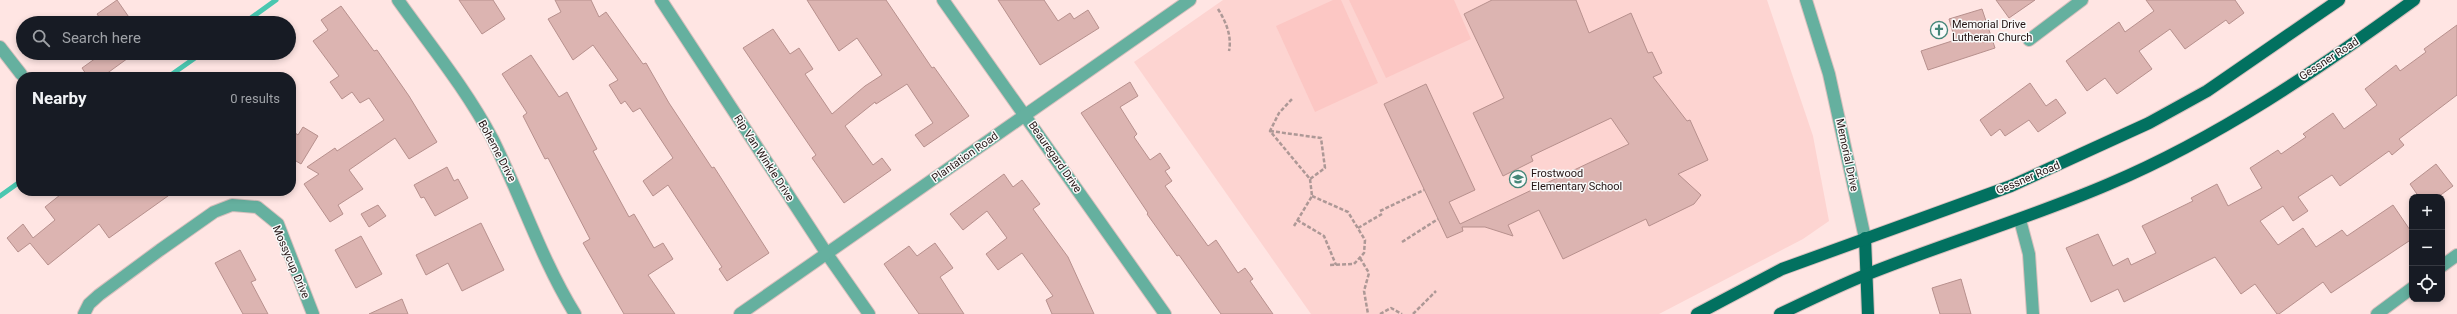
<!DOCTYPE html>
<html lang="en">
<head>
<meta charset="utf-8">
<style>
  body { margin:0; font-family:Roboto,sans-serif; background:#242831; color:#f1f3f6 }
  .controls { position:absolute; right:12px; bottom:12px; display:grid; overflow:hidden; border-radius:8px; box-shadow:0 2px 6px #0003 }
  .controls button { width:36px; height:36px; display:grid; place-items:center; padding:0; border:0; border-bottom:1px solid #363941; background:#171b24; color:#f1f3f6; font:20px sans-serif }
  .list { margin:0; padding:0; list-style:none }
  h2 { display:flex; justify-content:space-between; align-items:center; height:52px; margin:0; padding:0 16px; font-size:17px }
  h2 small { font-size:13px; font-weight:400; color:#9ea1a6 }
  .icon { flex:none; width:22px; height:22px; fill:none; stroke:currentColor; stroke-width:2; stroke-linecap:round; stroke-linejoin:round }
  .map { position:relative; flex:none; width:2457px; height:314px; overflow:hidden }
  .search { position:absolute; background:#171b24; box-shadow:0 2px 6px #0003; left:16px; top:16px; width:280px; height:44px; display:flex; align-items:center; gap:10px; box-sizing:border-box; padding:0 14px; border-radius:22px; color:#9ea1a6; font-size:15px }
  .panel { position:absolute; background:#171b24; box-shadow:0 2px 6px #0003; left:16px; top:72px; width:280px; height:124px; border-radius:16px }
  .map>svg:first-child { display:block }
  .built { fill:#fdd4d1 }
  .green { fill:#fcc7c4 }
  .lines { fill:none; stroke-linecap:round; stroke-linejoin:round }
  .stream { stroke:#4ac7b0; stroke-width:5 }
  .building { fill:#dcb4b1; stroke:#b7908d }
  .minor-casing { stroke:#d8c0be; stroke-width:14 }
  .major-casing { stroke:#d8c0be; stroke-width:14 }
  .path { stroke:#ad9896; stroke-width:2.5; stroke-dasharray:4 2; stroke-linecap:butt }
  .minor { stroke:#65b09f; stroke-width:12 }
  .major { stroke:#027160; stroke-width:12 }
  .labels { text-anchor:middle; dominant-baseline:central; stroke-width:3; stroke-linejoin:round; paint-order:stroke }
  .poi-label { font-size:11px; fill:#241515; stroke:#f9f9f9; text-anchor:start }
  .street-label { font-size:11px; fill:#241515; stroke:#f9f9f9 }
</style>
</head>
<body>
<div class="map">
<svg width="2457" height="314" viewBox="0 0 2457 314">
  <rect width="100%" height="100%" fill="#ffe5e3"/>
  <polygon class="built" points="1223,0 1767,0 1813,136 1829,221 1803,239 1659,314 1311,314 1134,62"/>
  <g class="green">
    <polygon points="1333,0 1341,0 1378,83 1315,112 1276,26"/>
    <polygon points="1349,0 1454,0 1471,39 1386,78"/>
  </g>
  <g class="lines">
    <g class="stream">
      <polyline points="244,23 276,0"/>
      <polyline points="168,77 202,53"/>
      <polyline points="0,196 21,181"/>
    </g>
  </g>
  <g class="building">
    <polygon points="117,0 133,23 103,23 97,14"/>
    <polygon points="459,0 493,0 505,19 482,34"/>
    <polygon points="555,0 591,0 599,17 606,12 643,64 646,63 669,103 712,168 714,167 769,253 727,281 719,269 722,267 668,185 653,196 643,181 673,158 640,108 633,112 625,101 621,104 609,85 618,80 593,45 573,60 548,19 561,12"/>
    <polygon points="807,0 886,0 932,68 934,67 969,116 924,147 915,135 933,123 907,84 876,104 875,102 845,126 873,165 882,158 891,170 844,203 812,158 816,155 743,48 773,29 790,54 799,48 813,69 805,74 832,114 865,86 882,75 857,38 839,51"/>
    <polygon points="998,0 1044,0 1058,21 1070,13 1074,19 1088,10 1099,28 1040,65"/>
    <polygon points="1492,0 1576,0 1589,33 1631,13 1648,53 1652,52 1662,73 1653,77 1687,121 1690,120 1708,160 1678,174 1701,195 1694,204 1649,226 1646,219 1563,259 1539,210 1508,225 1513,236 1485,227 1462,227 1463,231 1447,238 1384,104 1426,84 1475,190 1449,202 1460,224 1629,144 1611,118 1531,156 1533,161 1503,176 1473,113 1504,98 1464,14"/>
    <polygon points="1996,0 2035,0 2009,18"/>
    <polygon points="2146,0 2235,0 2244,13 2229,24 2226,20 2185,49 2170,29 2139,51 2152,69 2117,94 2105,78 2087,91 2066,61 2119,22 2125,32 2154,11"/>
    <polygon points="341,6 374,51 377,50 409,96 437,142 409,159 395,138 349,170 363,189 338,205 343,214 330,222 304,184 319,174 307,167 335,148 337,151 384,120 369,98 360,103 352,92 342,99 330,82 339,76 313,41 328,30 321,20"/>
    <polygon points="1982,9 1995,48 1928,70 1921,51 1955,40 1949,19"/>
    <polygon points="2457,25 2457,95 2399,139 2404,145 2392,155 2389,151 2340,186 2332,175 2298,197 2308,211 2293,221 2283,206 2260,221 2278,245 2303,228 2316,247 2342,230 2347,236 2393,205 2412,233 2412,239 2331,293 2323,282 2279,314 2277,314 2255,284 2241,294 2215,257 2124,302 2118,289 2091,302 2066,248 2098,234 2113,266 2128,258 2131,265 2156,253 2142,226 2193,201 2191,198 2217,184 2228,206 2262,188 2250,168 2278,150 2281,154 2306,137 2303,134 2333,113 2344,129 2377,105 2365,89 2396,65 2400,71 2426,52 2424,49"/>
    <polygon points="92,53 135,53 102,77 88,77 82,68 96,58"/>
    <polygon points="531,55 559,97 567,92 597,149 593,151 629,217 634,214 654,248 663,243 673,259 648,275 675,314 624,314 583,243 590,239 548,158 545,159 523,116 527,113 502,74"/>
    <polygon points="1130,82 1138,96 1120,107 1137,134 1134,137 1150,160 1160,153 1170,168 1165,171 1172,181 1165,186 1208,246 1216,240 1238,273 1245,268 1253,279 1250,281 1273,314 1221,314 1179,255 1177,256 1147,214 1148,213 1081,113"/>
    <polygon points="2030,83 2046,106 2056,99 2066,113 2038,132 2029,120 2005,136 2000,129 1991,136 1980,120"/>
    <polygon points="303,127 318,136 301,164 291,158 291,130 298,135"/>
    <polygon points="2436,164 2453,186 2438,197 2419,197 2410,184"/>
    <polygon points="447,167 454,181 458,179 468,198 435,216 424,197 421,198 414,185"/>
    <polygon points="1004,174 1013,187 1022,180 1040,204 1033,209 1068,257 1094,314 1052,314 1046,300 1053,296 1022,253 998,270 986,254 1007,238 987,211 963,230 950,214"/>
    <polygon points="65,191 175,191 109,238 99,224 48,265 30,243 18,252 7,238 23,224 33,238 55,220 45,207"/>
    <polygon points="378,205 386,216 369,227 361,214"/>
    <polygon points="481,223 504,270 462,291 448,263 426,275 416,255"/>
    <polygon points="361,236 382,274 356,288 335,250"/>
    <polygon points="935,243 953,268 940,277 964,314 919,314 884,264 909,246 917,256"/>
    <polygon points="240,250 256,280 251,282 268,314 243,314 215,263"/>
    <polygon points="1961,279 1971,314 1940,314 1932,288"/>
    <polygon points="402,299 408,314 369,314"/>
  </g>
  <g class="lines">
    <g class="minor-casing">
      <g id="minor">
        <path d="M 398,0 C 430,45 466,89 492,138 C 521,196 541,259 575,314"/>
        <polyline points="661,0 827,254 869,314"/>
        <polyline points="943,0 1165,314"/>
        <polyline points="1806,0 1829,74 1865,238"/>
        <polyline points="2029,40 2082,0"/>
        <polyline points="0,47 21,74"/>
        <polyline points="2020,220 2029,254 2033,314"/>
        <polyline points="2442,266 2457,255"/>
        <polyline points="84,314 89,304 99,295 160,250 214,212 232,205 257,207 278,224 313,314"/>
        <polyline points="740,314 1190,0"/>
        <polyline points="2377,314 2412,288"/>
      </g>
    </g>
    <g class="major-casing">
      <g id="major">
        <polyline points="1865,238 1868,314"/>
        <polyline points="1697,314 1782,269 2011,186 2149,123 2207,91 2339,0"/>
        <path d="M 1780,314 C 1809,300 1838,286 1868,274 C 1948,242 2030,218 2109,184 C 2218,138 2319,69 2414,0"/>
      </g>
    </g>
    <g class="path">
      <path d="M 1218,9 C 1226,22 1232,36 1229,51"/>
      <polyline points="1270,131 1321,138 1325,168 1310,179 1270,131 1279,113 1292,99"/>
      <polyline points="1312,196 1348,212 1365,240 1364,253 1354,264 1329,265"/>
      <polyline points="1380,211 1424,190"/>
      <polyline points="1297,220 1324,236 1336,265"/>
      <polyline points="1294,226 1312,196 1310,179"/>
      <polyline points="1358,228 1382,214"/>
      <polyline points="1402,242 1438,219"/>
      <polyline points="1360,258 1369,273 1364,291 1368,314"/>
      <polyline points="1380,314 1391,308 1402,314"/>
      <polyline points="1413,314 1436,291"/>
    </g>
    <use href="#minor" class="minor"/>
    <use href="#major" class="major"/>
  </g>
  <defs>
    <g id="church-ring" transform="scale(0.9)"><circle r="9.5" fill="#f9f9f9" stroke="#448678" stroke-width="1.5"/><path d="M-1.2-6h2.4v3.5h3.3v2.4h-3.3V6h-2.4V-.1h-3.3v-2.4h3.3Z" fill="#448678"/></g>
    <g id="school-ring" transform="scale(0.9)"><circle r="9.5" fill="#f9f9f9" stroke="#448678" stroke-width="1.5"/><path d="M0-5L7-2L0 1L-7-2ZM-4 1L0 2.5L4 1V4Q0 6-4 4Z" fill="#448678"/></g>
  </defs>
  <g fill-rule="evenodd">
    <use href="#church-ring" x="1939" y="30"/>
    <use href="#school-ring" x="1518" y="179"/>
  </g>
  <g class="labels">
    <g class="poi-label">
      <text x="1952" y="24">Memorial Drive<tspan x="1952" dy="13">Lutheran Church</tspan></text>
      <text x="1531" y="173">Frostwood<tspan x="1531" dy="13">Elementary School</tspan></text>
    </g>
    <g class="street-label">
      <text transform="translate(2329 59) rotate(-33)">Gessner Road</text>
      <text transform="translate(497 151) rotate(62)">Boheme Drive</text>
      <text transform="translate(1847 155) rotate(78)">Memorial Drive</text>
      <text transform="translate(965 157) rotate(-35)">Plantation Road</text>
      <text transform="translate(1055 157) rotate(55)">Beauregard Drive</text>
      <text transform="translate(764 158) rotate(57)">Rip Van Winkle Drive</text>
      <text transform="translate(2028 178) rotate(-23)">Gessner Road</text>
      <text transform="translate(291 262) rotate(67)">Mossycup Drive</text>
    </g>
  </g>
</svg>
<div class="controls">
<button>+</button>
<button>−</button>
<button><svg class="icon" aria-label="locate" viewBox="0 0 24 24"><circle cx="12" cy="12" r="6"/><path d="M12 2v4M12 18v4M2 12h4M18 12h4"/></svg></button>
</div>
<div class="search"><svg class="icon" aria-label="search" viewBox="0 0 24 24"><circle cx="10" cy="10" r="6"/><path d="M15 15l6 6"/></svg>Search here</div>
<section class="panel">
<h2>Nearby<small>0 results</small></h2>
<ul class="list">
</ul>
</section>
</div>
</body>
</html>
